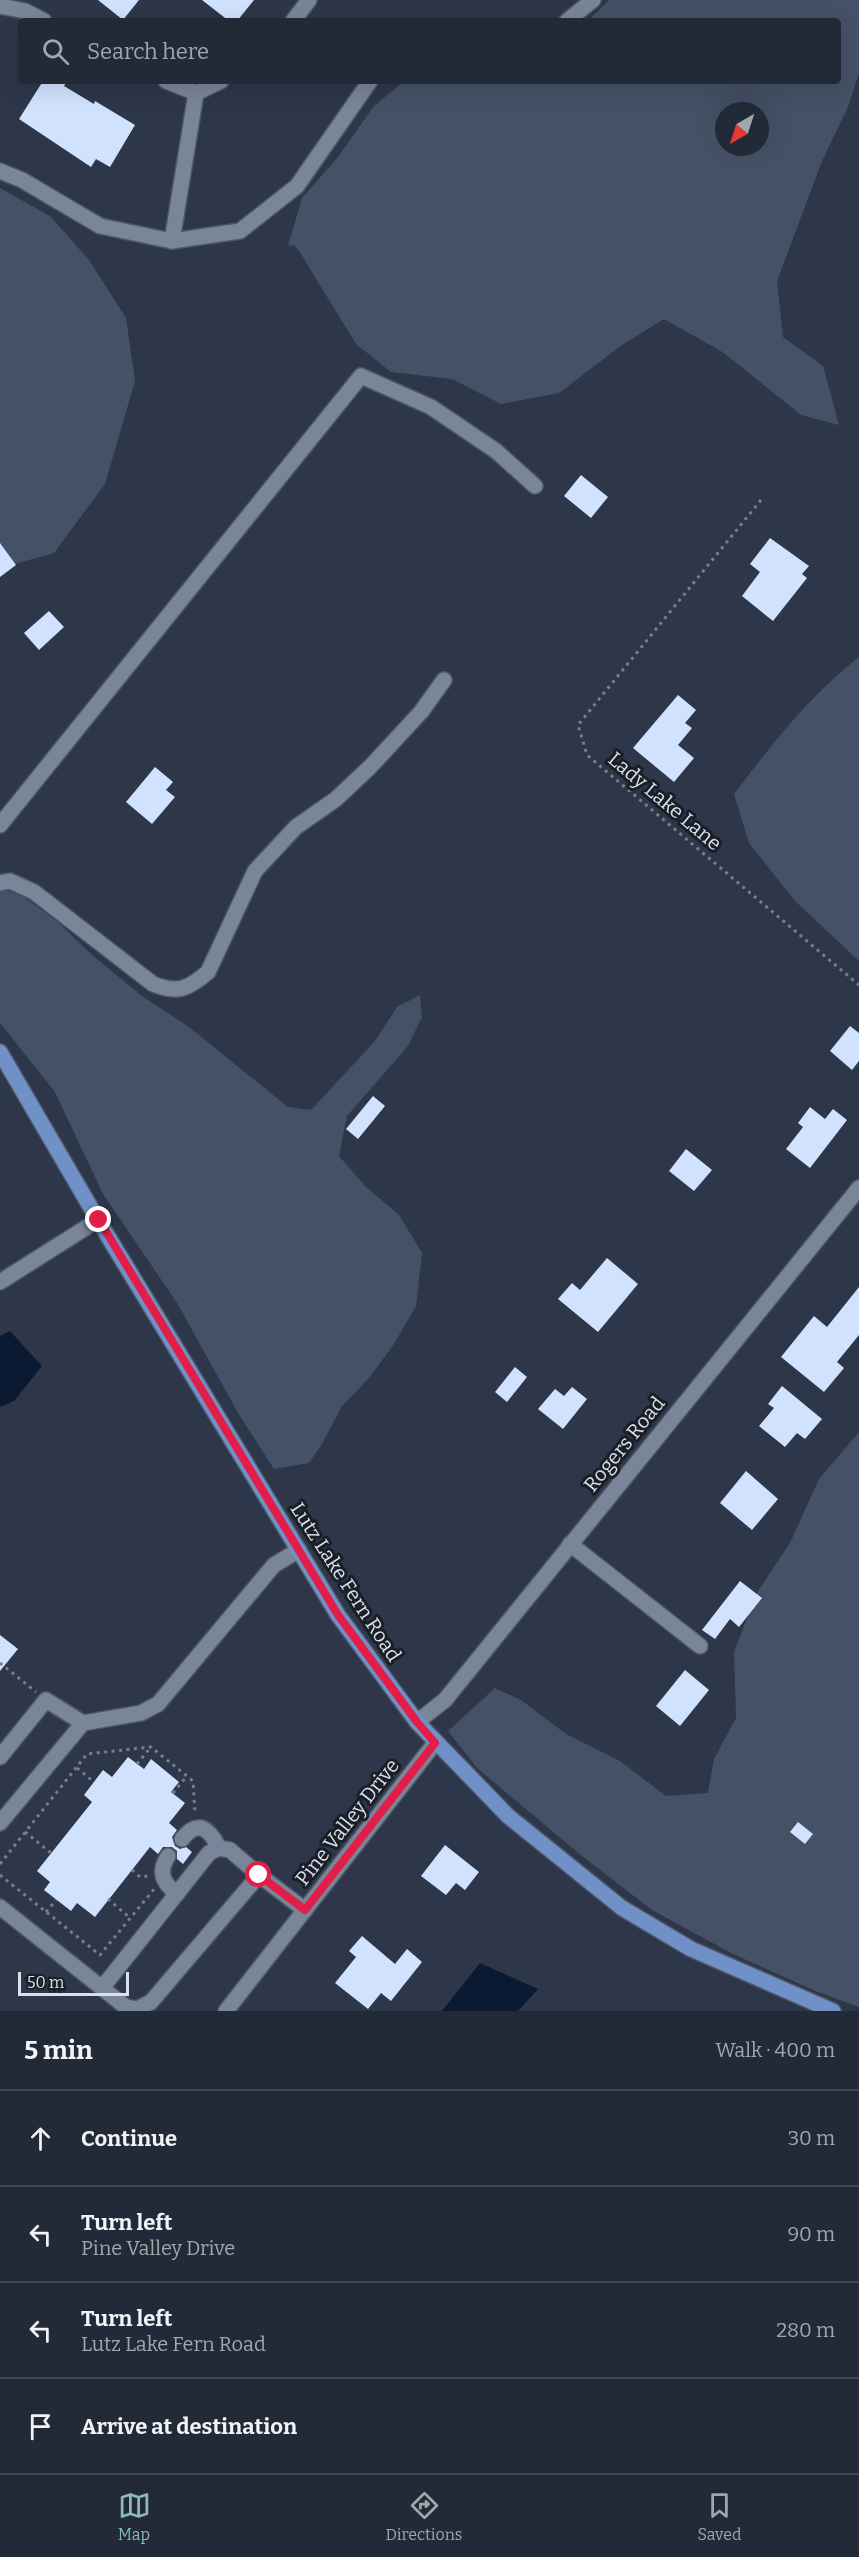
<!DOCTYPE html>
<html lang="en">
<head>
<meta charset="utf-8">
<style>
  body { margin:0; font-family:Bitter,serif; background:#2a313f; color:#f1f3f6 }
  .compass { position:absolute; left:715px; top:102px; width:54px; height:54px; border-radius:50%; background:#222937; box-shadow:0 6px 24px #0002; rotate:219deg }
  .scale { position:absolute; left:18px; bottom:15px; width:111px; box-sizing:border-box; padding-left:6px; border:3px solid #dae1ec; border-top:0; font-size:16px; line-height:21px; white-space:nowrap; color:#dae1ec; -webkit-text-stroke:4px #1a1f27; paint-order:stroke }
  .stop { position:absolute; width:18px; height:18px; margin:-14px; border:4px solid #e11d48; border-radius:50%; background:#fff }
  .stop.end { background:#e11d48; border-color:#fff; box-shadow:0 2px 6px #0008 }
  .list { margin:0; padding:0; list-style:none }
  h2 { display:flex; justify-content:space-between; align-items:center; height:78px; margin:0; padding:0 24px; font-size:26px }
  h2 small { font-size:20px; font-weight:400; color:#a2a6ad }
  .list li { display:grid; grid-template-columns:39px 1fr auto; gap:18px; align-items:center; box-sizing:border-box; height:96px; padding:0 24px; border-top:2px solid #3f4552 }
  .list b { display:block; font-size:22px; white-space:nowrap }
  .list p { margin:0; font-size:20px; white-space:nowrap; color:#a2a6ad }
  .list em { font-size:20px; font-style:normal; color:#a2a6ad }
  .icon { flex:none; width:33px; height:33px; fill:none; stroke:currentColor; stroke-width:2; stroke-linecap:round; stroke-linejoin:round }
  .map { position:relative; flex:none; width:859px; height:2011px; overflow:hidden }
  .search { position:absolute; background:#222937; box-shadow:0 6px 24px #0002; left:18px; right:18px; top:18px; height:66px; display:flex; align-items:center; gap:15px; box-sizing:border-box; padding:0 21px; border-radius:6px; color:#a2a6ad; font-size:22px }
  .sheet { height:462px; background:#222937 }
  nav { display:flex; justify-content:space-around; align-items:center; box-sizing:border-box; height:84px; border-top:2px solid #3f4552; background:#222937; font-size:16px; color:#a2a6ad }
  nav a { display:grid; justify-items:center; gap:3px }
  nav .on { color:#8bbbb9 }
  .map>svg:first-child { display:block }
  .green { fill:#455166; fill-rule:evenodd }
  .water { fill:#0b1a33 }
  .building { fill:#d1e2fe }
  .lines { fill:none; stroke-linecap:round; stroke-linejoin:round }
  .minor-casing { stroke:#4c5563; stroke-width:18 }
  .major-casing { stroke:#4c5563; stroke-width:18 }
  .path { stroke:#767f8e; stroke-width:3; stroke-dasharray:3 4.5; stroke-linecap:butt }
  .minor { stroke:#798599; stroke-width:15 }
  .major { stroke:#7091c7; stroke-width:15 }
  .route { stroke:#e11d48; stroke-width:8 }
  .labels { text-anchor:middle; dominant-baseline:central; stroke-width:6; stroke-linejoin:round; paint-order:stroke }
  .street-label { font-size:20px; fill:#dae1ec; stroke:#1a1f27 }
</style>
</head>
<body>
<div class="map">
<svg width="859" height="2011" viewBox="0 0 859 2011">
  <rect width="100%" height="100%" fill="#2d3749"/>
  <g class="green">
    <path d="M 609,0 L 859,0 L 859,73 L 848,107 L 822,161 L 777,281 L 783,337 L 823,366 L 839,425 L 801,415 L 724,353 L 664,319 L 622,345 L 559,393 L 501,404 L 452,379 L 391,372 L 356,344 L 299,251 L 294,245 L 288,246 L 302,198 L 338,157 L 374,106 L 404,81 L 838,81 L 838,21 L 588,21 ZM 724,111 L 760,111 L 760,147 L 724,147 Z"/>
    <polygon points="0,188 50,216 89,260 126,318 135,381 105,484 54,553 0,568"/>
    <path d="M 859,657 L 859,961 L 795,901 L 749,843 L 734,794 C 772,744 810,695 859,657 Z"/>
    <polygon points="0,888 24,897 58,922 91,954 142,996 189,1027 288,1107 311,1110 375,1041 397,1007 420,995 422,1017 408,1046 347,1116 339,1156 366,1187 399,1215 422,1253 416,1306 394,1344 370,1377 342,1406 322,1444 309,1463 274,1469 238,1413 177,1303 103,1194 55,1092 0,1023"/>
    <polygon points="859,1432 859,2007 813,1990 731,1953 652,1910 582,1856 477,1768 448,1731 495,1688 521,1700 566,1734 620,1761 666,1796 708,1793 714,1759 736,1718 734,1652 757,1593 791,1541 819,1479"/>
  </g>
  <g class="water">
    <polygon points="10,1331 42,1366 14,1401 0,1407 0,1336"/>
    <polygon points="480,1963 538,1989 518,2011 442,2011"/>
  </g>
  <g class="building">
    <polygon points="98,0 139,0 123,20"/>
    <polygon points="202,0 254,0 237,21 229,21"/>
    <polygon points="43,81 67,81 64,86 94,104 95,101 135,125 110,167 96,159 91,167 19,119"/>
    <polygon points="581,475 608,497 591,518 564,496"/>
    <polygon points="770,538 809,566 802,574 807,578 773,621 742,596 760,572 750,564"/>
    <polygon points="0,543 16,565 0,577"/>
    <polygon points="49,611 64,627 39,650 24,633"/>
    <polygon points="678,695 696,710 685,723 692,728 678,745 694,758 674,782 633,748"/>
    <polygon points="155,767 173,782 166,790 175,797 152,824 126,802"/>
    <polygon points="850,1026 859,1033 859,1061 852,1070 830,1051"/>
    <polygon points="373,1096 385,1106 358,1139 346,1129"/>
    <polygon points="810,1107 825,1119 833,1109 847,1120 810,1168 786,1149 803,1127 798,1123"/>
    <polygon points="686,1149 712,1170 694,1191 669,1171"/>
    <polygon points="607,1258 638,1284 598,1332 558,1299 572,1283 580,1290"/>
    <polygon points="859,1287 859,1335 837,1362 844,1368 824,1392 781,1357 814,1316 827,1327"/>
    <polygon points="515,1367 527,1377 507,1402 495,1392"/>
    <polygon points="782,1386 822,1419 805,1439 797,1433 785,1447 759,1426 774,1408 768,1404"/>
    <polygon points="572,1387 587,1399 563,1429 538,1409 555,1389 564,1396"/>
    <polygon points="746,1471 778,1499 752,1530 720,1503"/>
    <polygon points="740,1581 762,1598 739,1627 730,1619 715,1639 702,1630"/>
    <polygon points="0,1635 18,1649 0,1671"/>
    <polygon points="685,1670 709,1690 680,1726 656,1706"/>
    <polygon points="128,1757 144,1769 151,1759 179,1782 171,1792 185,1803 169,1823 177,1830 172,1837 175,1846 180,1849 186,1847 192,1852 183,1864 177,1859 177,1851 172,1847 163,1847 158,1854 150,1847 95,1917 77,1903 71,1911 44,1890 50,1882 37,1871 92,1802 84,1795 103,1770 112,1777"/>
    <polygon points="798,1822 813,1834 805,1844 790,1832"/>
    <polygon points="445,1845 479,1872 465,1890 456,1883 446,1895 421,1876"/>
    <polygon points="362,1936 395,1964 407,1949 422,1962 391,2001 381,1993 368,2009 335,1983 356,1957 349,1951"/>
  </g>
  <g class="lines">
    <g class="minor-casing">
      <g id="minor">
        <polyline points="0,6 25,11 44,21"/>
        <polyline points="293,21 309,0"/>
        <polyline points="567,21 593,0"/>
        <polyline points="166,81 196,93 221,81"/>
        <polyline points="0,171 22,180 100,226 172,241 240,231 297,186 370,81"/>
        <polyline points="172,241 196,93"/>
        <polyline points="0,825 361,376 431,407 496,451 535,486"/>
        <path d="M 0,883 L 10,881 L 34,892 L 153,984 C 178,994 188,989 208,972 L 255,871 L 296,827 L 336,799 L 370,767 L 421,712 L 444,680"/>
        <polyline points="0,1282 98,1220"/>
        <polyline points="570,1544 700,1646"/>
        <polyline points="417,1722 445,1700 859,1188"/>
        <polyline points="0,1757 46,1700 83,1723"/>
        <polyline points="0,1823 83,1723 141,1713 158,1704 274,1565 299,1550"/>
        <path d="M 182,1839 C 198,1819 209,1828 219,1848"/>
        <path d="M 168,1856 C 158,1872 162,1882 177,1894"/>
        <polyline points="0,1907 126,2007 137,2009 151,2002 259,1875 305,1910"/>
        <polyline points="102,1988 209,1853 219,1848 230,1850 259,1875"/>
        <polyline points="226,2011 435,1743"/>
      </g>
    </g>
    <g class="major-casing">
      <polyline id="major" points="0,1052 98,1220 338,1615 417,1722 508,1816 622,1908 691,1949 833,2011"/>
    </g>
    <g class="path">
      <polyline points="761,500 578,725 587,755 859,985"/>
      <polyline points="0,1663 36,1692"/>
      <polyline points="137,1764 151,1747"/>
      <polyline points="77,1768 94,1782"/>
      <polyline points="173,1793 187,1776"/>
      <polyline points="25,1832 51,1853"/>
      <polyline points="0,1864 87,1754 151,1747 193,1781 195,1814"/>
      <polyline points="132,1870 140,1877 148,1876"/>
      <polyline points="0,1875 100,1955 155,1888"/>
      <polyline points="108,1899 130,1918"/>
      <polyline points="46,1912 56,1900"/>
    </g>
    <use href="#minor" class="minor"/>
    <use href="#major" class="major"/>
  </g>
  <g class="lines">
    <polyline class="route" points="99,1220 338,1615 417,1722 435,1743 305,1910 259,1875"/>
  </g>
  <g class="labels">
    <g class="street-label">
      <text transform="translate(665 801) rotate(40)">Lady Lake Lane</text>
      <text transform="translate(624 1444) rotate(-51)">Rogers Road</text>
      <text transform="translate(346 1582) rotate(57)">Lutz Lake Fern Road</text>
      <text transform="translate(347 1822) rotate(-52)">Pine Valley Drive</text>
    </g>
  </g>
</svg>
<svg class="compass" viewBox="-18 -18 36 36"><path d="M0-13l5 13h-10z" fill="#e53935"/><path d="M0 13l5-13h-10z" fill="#a2a6ad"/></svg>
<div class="scale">50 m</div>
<div class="stop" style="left:259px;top:1875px"></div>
<div class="stop end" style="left:99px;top:1220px"></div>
<div class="search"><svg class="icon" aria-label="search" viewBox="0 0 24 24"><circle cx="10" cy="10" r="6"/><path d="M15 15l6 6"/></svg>Search here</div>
</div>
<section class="sheet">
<h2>5 min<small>Walk · 400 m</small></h2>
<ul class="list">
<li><svg class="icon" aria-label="ahead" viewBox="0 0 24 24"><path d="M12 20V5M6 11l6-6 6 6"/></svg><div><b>Continue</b></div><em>30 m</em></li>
<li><svg class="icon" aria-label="left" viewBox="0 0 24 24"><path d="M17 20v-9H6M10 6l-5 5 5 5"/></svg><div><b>Turn left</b><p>Pine Valley Drive</p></div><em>90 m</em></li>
<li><svg class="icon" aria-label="left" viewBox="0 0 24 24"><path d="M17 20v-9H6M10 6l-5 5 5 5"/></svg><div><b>Turn left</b><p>Lutz Lake Fern Road</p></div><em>280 m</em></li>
<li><svg class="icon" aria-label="arrive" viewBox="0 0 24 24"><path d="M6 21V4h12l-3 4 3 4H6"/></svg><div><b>Arrive at destination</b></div></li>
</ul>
</section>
<nav>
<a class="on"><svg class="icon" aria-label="map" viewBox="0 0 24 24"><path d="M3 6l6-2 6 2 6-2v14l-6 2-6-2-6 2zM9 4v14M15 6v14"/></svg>Map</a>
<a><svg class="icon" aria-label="directions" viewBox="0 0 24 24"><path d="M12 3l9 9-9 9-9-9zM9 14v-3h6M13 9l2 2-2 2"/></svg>Directions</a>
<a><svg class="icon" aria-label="saved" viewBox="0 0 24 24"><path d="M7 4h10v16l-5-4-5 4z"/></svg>Saved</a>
</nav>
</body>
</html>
